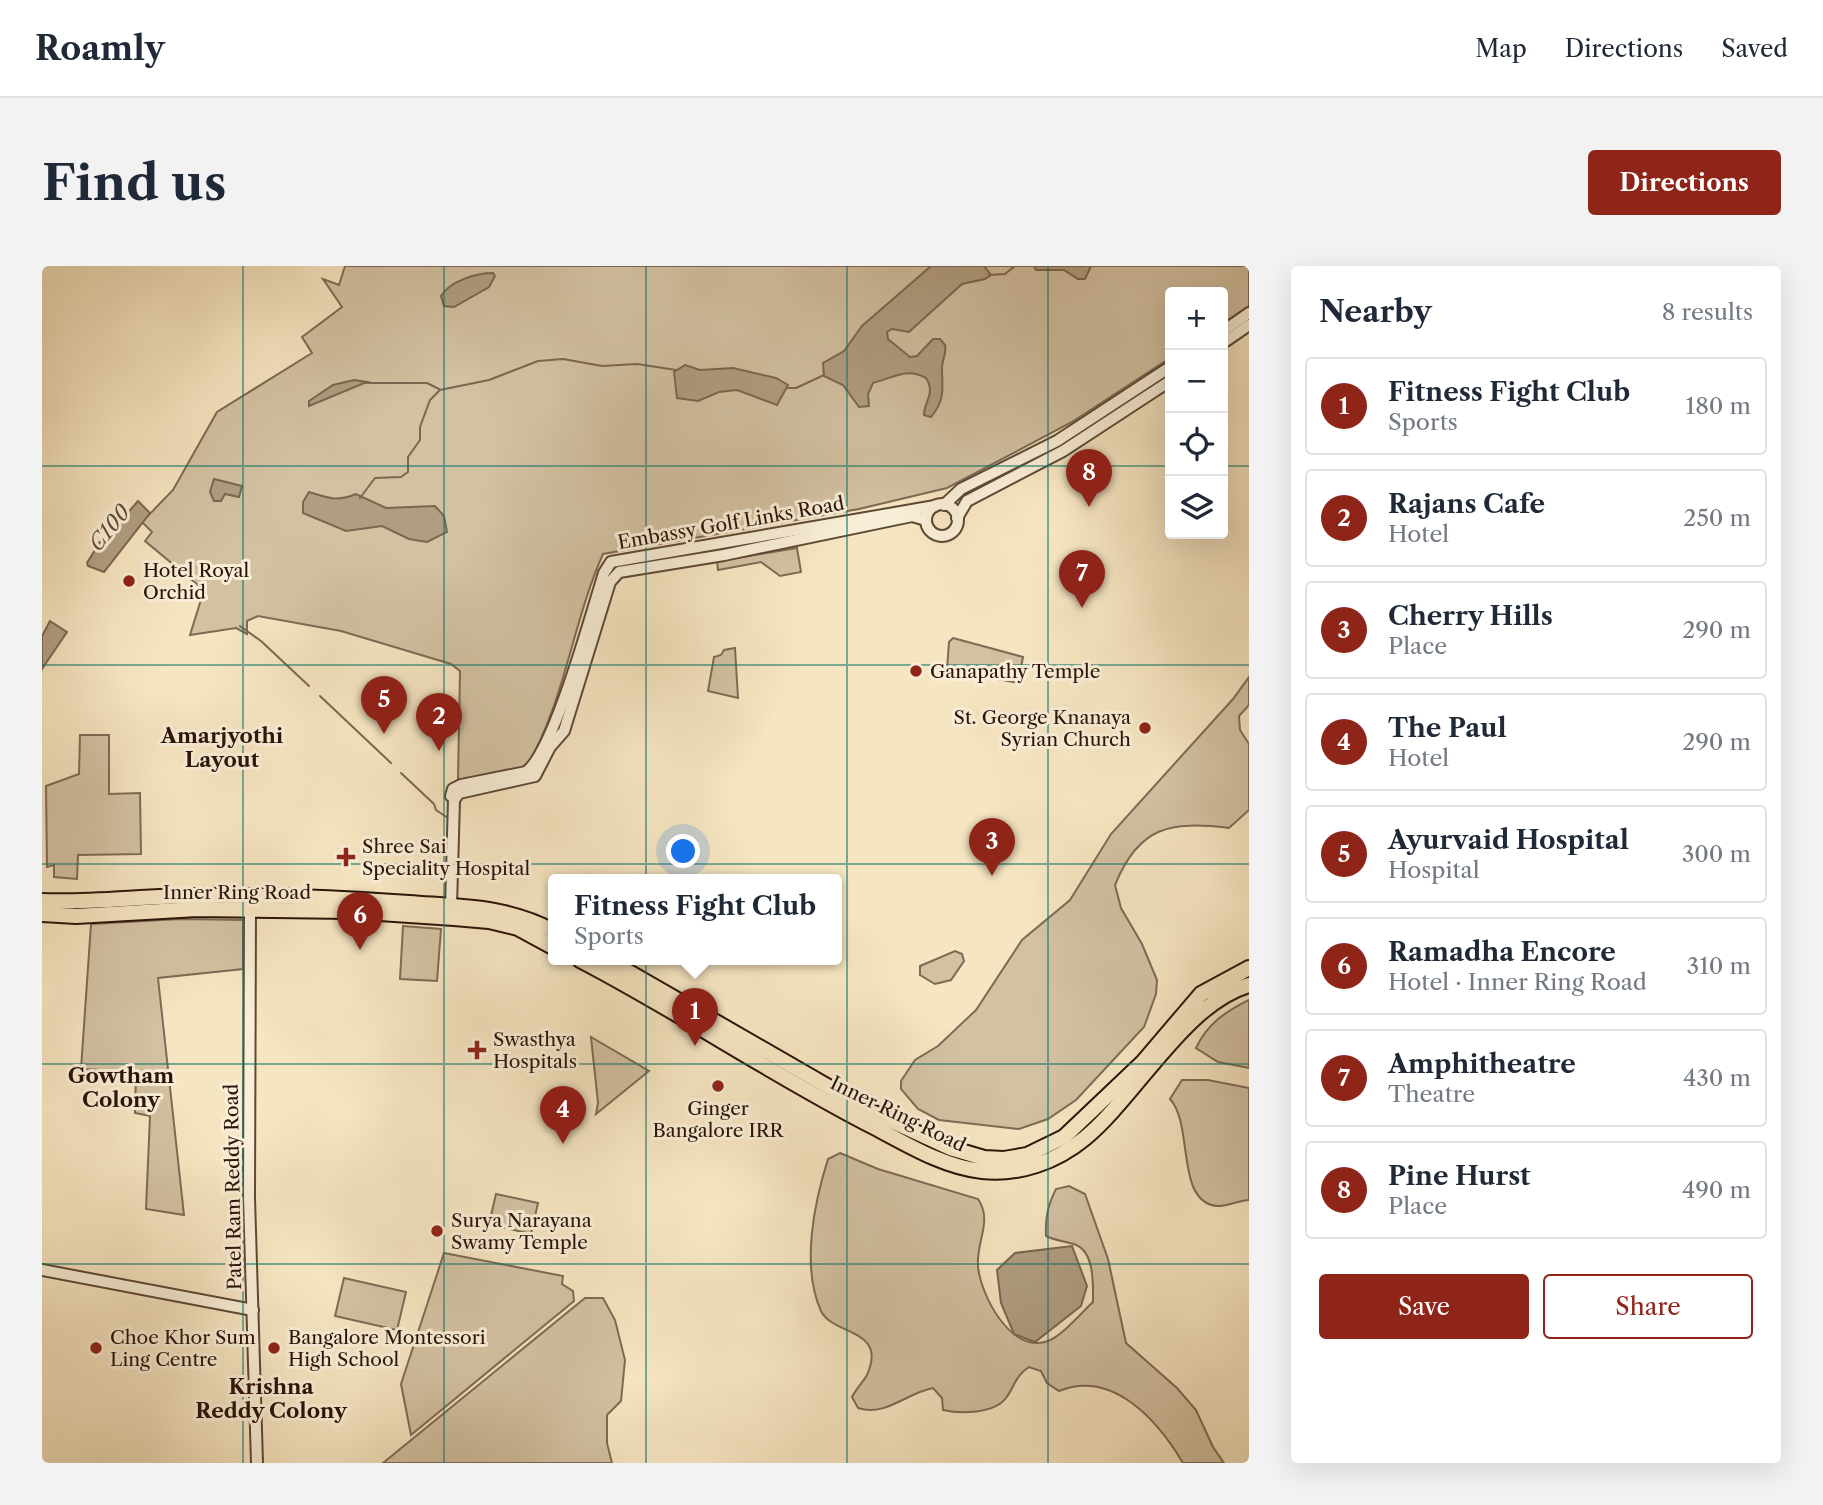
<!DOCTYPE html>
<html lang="en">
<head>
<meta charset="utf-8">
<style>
  body { margin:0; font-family:"Libre Caslon Text",serif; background:#f2f2f3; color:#1f2937 }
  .controls { position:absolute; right:21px; top:21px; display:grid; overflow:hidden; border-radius:7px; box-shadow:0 7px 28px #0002 }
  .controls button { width:63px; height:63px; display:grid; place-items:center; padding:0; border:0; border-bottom:2px solid #e0e1e3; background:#fff; color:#1f2937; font:35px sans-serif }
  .you { position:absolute; left:642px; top:586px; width:24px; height:24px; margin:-18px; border:5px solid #fff; border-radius:50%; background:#1a73e8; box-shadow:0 0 0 10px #1a73e833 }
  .badge { display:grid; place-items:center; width:46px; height:46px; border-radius:50%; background:#8f2418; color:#fff; font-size:23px; font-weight:700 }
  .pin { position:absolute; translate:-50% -58px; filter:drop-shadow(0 2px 4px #0008) }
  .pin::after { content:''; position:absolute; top:37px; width:24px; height:21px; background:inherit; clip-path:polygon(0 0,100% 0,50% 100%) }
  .popup { position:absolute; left:506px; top:608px; width:294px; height:91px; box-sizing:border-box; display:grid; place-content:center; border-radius:7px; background:#fff; filter:drop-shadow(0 2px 5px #0005); font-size:23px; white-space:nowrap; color:#747a83 }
  .popup b { font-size:26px; color:#1f2937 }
  .popup::after { content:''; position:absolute; left:50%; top:100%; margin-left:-14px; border:14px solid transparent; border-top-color:#fff }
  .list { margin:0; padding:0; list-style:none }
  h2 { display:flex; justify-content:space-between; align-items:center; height:91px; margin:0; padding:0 28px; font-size:30px }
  h2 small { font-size:23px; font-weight:400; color:#747a83 }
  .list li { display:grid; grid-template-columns:46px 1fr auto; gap:21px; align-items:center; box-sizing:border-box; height:98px; margin:0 14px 14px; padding:0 14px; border:2px solid #e0e1e3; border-radius:7px }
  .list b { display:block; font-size:26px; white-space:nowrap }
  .list p { margin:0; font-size:23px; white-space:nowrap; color:#747a83 }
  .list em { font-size:23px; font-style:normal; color:#747a83 }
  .actions { display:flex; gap:14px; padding:21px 28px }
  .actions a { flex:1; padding:16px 0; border:2px solid #8f2418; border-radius:7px; text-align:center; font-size:24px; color:#8f2418 }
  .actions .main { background:#8f2418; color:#fff }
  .icon { flex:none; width:38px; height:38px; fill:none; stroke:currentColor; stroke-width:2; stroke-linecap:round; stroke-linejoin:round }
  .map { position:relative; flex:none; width:1207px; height:1197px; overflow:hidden; border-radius:7px }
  header { display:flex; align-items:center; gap:42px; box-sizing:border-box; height:98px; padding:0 35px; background:#fff; border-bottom:2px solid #e0e1e3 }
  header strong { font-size:33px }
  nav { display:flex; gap:38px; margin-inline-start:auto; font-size:24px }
  .intro { display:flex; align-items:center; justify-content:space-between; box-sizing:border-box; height:168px; padding:0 42px }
  h1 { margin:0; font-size:49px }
  .button { padding:18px 32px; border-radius:7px; background:#8f2418; color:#fff; font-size:24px; font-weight:700 }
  main { display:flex; gap:42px; padding:0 42px }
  aside { flex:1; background:#fff; border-radius:7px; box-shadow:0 7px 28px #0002 }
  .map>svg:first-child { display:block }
  .green { fill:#d3c1a2; stroke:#7e6a55; stroke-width:2 }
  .water { fill:#b19e82; stroke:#7b6651; stroke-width:2 }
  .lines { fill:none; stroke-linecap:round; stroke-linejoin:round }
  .stream { stroke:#7b6651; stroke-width:2 }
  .minor-casing { stroke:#5d4836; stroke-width:14 }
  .major-casing { stroke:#2a1308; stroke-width:18 }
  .minor { stroke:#f9eed7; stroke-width:10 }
  .major { stroke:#f6e5c1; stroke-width:14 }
  .grid { fill:none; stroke:#0f766e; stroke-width:2; stroke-opacity:0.55 }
  .poi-dot { fill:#8f2418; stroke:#f9eed7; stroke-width:2.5 }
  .labels { text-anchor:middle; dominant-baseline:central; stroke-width:6; stroke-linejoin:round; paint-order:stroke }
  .street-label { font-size:19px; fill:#2a1308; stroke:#f9eed7 }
  .poi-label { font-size:19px; fill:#2a1308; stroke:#f9eed7; text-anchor:start }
  .water-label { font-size:21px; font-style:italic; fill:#604b39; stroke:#f9eed7 }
  .neighbourhood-label { font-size:21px; font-weight:bold; fill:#2a1308; stroke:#f9eed7 }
</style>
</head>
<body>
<header>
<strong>Roamly</strong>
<nav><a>Map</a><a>Directions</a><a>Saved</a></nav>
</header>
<div class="intro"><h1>Find us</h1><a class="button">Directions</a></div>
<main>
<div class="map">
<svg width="1207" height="1197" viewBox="0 0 1207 1197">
  <rect width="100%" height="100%" fill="#f6e5c1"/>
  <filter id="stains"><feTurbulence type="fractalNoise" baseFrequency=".00286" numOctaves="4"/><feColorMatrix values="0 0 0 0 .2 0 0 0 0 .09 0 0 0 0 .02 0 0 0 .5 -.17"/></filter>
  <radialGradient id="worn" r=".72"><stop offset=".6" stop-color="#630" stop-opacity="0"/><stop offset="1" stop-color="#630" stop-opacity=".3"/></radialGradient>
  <g class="green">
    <path d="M 303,0 L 1207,0 L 1207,41 L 1181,58 L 1181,26 L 1128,26 L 1128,92 L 1030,156 L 905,222 L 817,243 L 561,288 C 530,357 523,437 484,501 L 416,514 L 418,405 L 409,398 L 299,365 L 216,350 L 205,355 L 205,368 L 194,362 L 148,369 L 162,324 L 103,275 L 110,266 L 100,256 L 131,224 L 175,146 L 270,87 L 260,71 L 300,41 L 281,13 L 297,19 Z"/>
    <polygon points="755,282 759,306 738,310 719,296 676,304 675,295"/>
    <polygon points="911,372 981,391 976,417 905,403 907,376"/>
    <polygon points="693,382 696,432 666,425 672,391 679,389 682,384"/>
    <path d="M 1207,411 L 1207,439 L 1197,450 L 1198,464 L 1207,478 L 1207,544 L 1187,562 C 1128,555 1097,560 1073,619 L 1079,642 L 1100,678 L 1115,714 L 1114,728 L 1102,761 L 1034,834 L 1006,853 L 977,863 L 897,854 L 876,843 L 859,823 L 859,815 L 873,794 L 896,780 L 934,744 L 980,674 L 1028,634 L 1069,568 L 1191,433 Z"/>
    <polygon points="38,469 67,469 67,528 98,527 99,588 36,589 35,613 12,611 12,599 5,601 4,520 37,508"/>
    <polygon points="138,653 201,654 201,703 116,712 142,949 104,943 108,850 93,847 94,806 39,803 49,658"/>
    <polygon points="361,660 399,663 395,715 358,713"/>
    <polygon points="913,685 920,688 922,695 909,714 893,718 878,709 878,700"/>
    <path d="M 1207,734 L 1207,802 L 1176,796 L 1154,782 C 1165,758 1183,746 1207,734 Z"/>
    <polygon points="549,771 607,805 554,848 556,837"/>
    <path d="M 1140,814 L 1166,814 L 1207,822 L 1207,934 C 1197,934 1185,941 1175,940 C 1133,936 1152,859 1128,833 Z"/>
    <path d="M 798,887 L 836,903 L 936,933 C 951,955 934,975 936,1000 C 938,1028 969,1089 1006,1075 C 1021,1069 1039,1047 1051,1036 C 1051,1020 1053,987 1034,979 C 1027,976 1014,975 1004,970 C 1003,951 1006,939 1014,923 L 1027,920 L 1043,928 L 1066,993 L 1084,1077 L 1135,1122 L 1154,1144 L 1171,1181 L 1182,1197 L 1141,1197 C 1116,1155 1071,1103 1017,1125 L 1005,1117 L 999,1105 L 987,1101 C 973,1110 973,1120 964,1132 C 952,1148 918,1148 901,1144 L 900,1132 L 891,1122 C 864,1127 844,1151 816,1142 L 810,1131 C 814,1123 821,1116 825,1109 C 846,1062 791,1070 779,1045 C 759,1001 772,937 786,893 Z"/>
    <polygon points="454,928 496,937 489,968 447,958"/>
    <polygon points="402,987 521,1010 520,1018 531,1025 532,1035 369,1169 359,1118"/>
    <polygon points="302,1012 364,1026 355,1064 293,1050"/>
    <polygon points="543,1032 561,1032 573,1054 583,1094 579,1135 565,1149 565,1177 570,1197 341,1197"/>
  </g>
  <g class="water">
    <path d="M 889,0 L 942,0 L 949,9 L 943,13 L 920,18 L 867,66 L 850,63 L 845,66 L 846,73 L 868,91 L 875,90 L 891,73 L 898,73 L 903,79 C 905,88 900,93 900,102 C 900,122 904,133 889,151 L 882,149 C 882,135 894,128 884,112 C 864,101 851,112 831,117 L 826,128 L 827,140 L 817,141 L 801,119 L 782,110 L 781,97 L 802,85 L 820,60 Z"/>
    <polygon points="992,0 1049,0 1043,13 1036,13 1022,4 994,4"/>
    <path d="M 451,7 L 453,10 L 447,21 L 412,41 L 402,40 L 399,30 C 408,15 434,7 451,7 Z"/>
    <polygon points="643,99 658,104 691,102 734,112 746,119 735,139 695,124 677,126 656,135 635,132 632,106"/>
    <polygon points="312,114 325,116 267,140 267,135 291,119"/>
    <polygon points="172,213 200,220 197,231 183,228 179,235 172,235 168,226"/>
    <path d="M 267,226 C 286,232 295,236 314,228 L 344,242 L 393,240 L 402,250 L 405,266 L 385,276 L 367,273 L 340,260 L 304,265 L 261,247 L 261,236 Z"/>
    <polygon points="96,235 108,247 62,306 46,300 45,297 76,247 82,251"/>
    <polygon points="8,355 25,366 0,403 0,370"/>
    <polygon points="1030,980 1045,1020 1039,1040 993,1076 972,1068 959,1037 955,1004 973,987"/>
  </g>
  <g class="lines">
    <g class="stream">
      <polyline points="947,9 963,8 973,0"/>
      <polyline points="324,117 385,117 397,123"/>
      <polyline points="745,122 754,122 782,109"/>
      <polyline points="318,232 333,212 359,211 366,206 366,191 378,174 378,161 388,134 398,124 447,114 496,95 521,93 560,100 595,98 634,104"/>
      <polyline points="198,360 219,375 267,420"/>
      <polyline points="278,430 349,497"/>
      <polyline points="359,507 392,538 394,544 406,552"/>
    </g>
    <g class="minor-casing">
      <g id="minor">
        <polyline points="1181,65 1207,47"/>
        <polyline points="1181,77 1207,59"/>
        <circle cx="900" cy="254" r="16"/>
        <polyline points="902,239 919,223 1015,175 1128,101"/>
        <polyline points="915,252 925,235 1021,185 1128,115"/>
        <path d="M 409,530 L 411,523 L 419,519 L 484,506 C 512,486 550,345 562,307 L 569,296 L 893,240"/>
        <polyline points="409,640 412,534 417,527 493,510 508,481 522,465 568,316 577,306 682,289 870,250 884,254"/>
        <polyline points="208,644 207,932 215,1197"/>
        <polyline points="0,1004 211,1044"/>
      </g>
    </g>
    <g class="major-casing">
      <g id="major">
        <path d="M 0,635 C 52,637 103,630 154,630 C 225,629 296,632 367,637 C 418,641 465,640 511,665"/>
        <polyline points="0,648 34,650 155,643 308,645 412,652 447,655 476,662 511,681"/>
        <path d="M 538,694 C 638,746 732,810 832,861 C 866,879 902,901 940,905 C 977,909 1014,896 1043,872 C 1094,830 1143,737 1207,719"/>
        <polyline points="566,694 830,846 908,882 942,892 962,893 985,889 1022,871 1101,796 1159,728 1207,702"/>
      </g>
    </g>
    <use href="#minor" class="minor"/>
    <use href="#major" class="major"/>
  </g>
  <path class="grid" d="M 201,0 L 201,1197M 402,0 L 402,1197M 604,0 L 604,1197M 805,0 L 805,1197M 1006,0 L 1006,1197M 0,200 L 1128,200M 1181,200 L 1207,200M 0,399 L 1207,399M 0,598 L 1207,598M 0,798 L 1207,798M 0,998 L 1207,998"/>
  <g class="poi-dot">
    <circle cx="87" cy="315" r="7"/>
    <circle cx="874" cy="405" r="7"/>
    <circle cx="1103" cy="462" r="7"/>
    <path d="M300.5 580.5h7v7h7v7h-7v7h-7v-7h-7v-7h7z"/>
    <path d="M431.5 773.5h7v7h7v7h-7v7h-7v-7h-7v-7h7z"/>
    <circle cx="676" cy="820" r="7"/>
    <circle cx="395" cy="965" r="7"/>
    <circle cx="54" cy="1082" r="7"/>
    <circle cx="232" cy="1082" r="7"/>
  </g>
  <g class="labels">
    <g class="street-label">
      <text transform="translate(689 257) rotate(-10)">Embassy Golf Links Road</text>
      <text x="195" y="626">Inner Ring Road</text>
      <text transform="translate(856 848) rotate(26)">Inner Ring Road</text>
      <text transform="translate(191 921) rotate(-91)">Patel Ram Reddy Road</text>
    </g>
    <g class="poi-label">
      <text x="101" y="304">Hotel Royal<tspan x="101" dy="22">Orchid</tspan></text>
      <text x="888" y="405">Ganapathy Temple</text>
      <text x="1089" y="451" text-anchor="end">St. George Knanaya<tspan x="1089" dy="22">Syrian Church</tspan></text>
      <text x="320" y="580">Shree Sai<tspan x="320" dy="22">Speciality Hospital</tspan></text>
      <text x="451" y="773">Swasthya<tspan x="451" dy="22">Hospitals</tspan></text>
      <text x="676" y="842" text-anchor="middle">Ginger<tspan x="676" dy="22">Bangalore IRR</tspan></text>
      <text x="409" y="954">Surya Narayana<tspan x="409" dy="22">Swamy Temple</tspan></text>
      <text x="68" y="1071">Choe Khor Sum<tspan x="68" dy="22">Ling Centre</tspan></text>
      <text x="246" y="1071">Bangalore Montessori<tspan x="246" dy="22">High School</tspan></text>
    </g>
    <g class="water-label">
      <text transform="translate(67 262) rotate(-51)">C100</text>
    </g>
    <g class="neighbourhood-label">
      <text x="180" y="469">Amarjyothi<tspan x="180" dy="24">Layout</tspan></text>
      <text x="79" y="809">Gowtham<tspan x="79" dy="24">Colony</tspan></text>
      <text x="229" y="1120">Krishna<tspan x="229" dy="24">Reddy Colony</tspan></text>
    </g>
  </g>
  <rect width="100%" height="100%" filter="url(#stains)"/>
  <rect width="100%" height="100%" fill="url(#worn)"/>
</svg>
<div class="controls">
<button>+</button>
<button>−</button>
<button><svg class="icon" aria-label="locate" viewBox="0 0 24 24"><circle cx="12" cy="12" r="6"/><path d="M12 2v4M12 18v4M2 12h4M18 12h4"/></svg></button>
<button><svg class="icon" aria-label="layers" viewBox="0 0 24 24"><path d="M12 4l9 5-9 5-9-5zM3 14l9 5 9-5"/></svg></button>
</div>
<div class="you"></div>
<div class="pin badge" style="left:653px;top:780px">1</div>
<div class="popup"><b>Fitness Fight Club</b>Sports</div>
<div class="pin badge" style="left:397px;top:485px">2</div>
<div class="pin badge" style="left:950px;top:610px">3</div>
<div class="pin badge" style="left:521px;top:878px">4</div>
<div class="pin badge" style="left:342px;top:468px">5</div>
<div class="pin badge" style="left:318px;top:684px">6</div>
<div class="pin badge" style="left:1040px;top:342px">7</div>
<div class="pin badge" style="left:1047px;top:241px">8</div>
</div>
<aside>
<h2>Nearby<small>8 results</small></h2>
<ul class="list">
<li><span class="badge">1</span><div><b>Fitness Fight Club</b><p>Sports</p></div><em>180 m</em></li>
<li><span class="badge">2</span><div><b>Rajans Cafe</b><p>Hotel</p></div><em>250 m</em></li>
<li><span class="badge">3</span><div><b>Cherry Hills</b><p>Place</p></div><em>290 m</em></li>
<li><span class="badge">4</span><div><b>The Paul</b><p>Hotel</p></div><em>290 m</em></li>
<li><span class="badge">5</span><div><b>Ayurvaid Hospital</b><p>Hospital</p></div><em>300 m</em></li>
<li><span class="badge">6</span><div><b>Ramadha Encore</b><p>Hotel · Inner Ring Road</p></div><em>310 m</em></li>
<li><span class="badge">7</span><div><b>Amphitheatre</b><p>Theatre</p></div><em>430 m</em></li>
<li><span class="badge">8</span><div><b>Pine Hurst</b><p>Place</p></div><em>490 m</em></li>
</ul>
<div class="actions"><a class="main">Save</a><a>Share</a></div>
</aside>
</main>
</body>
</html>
